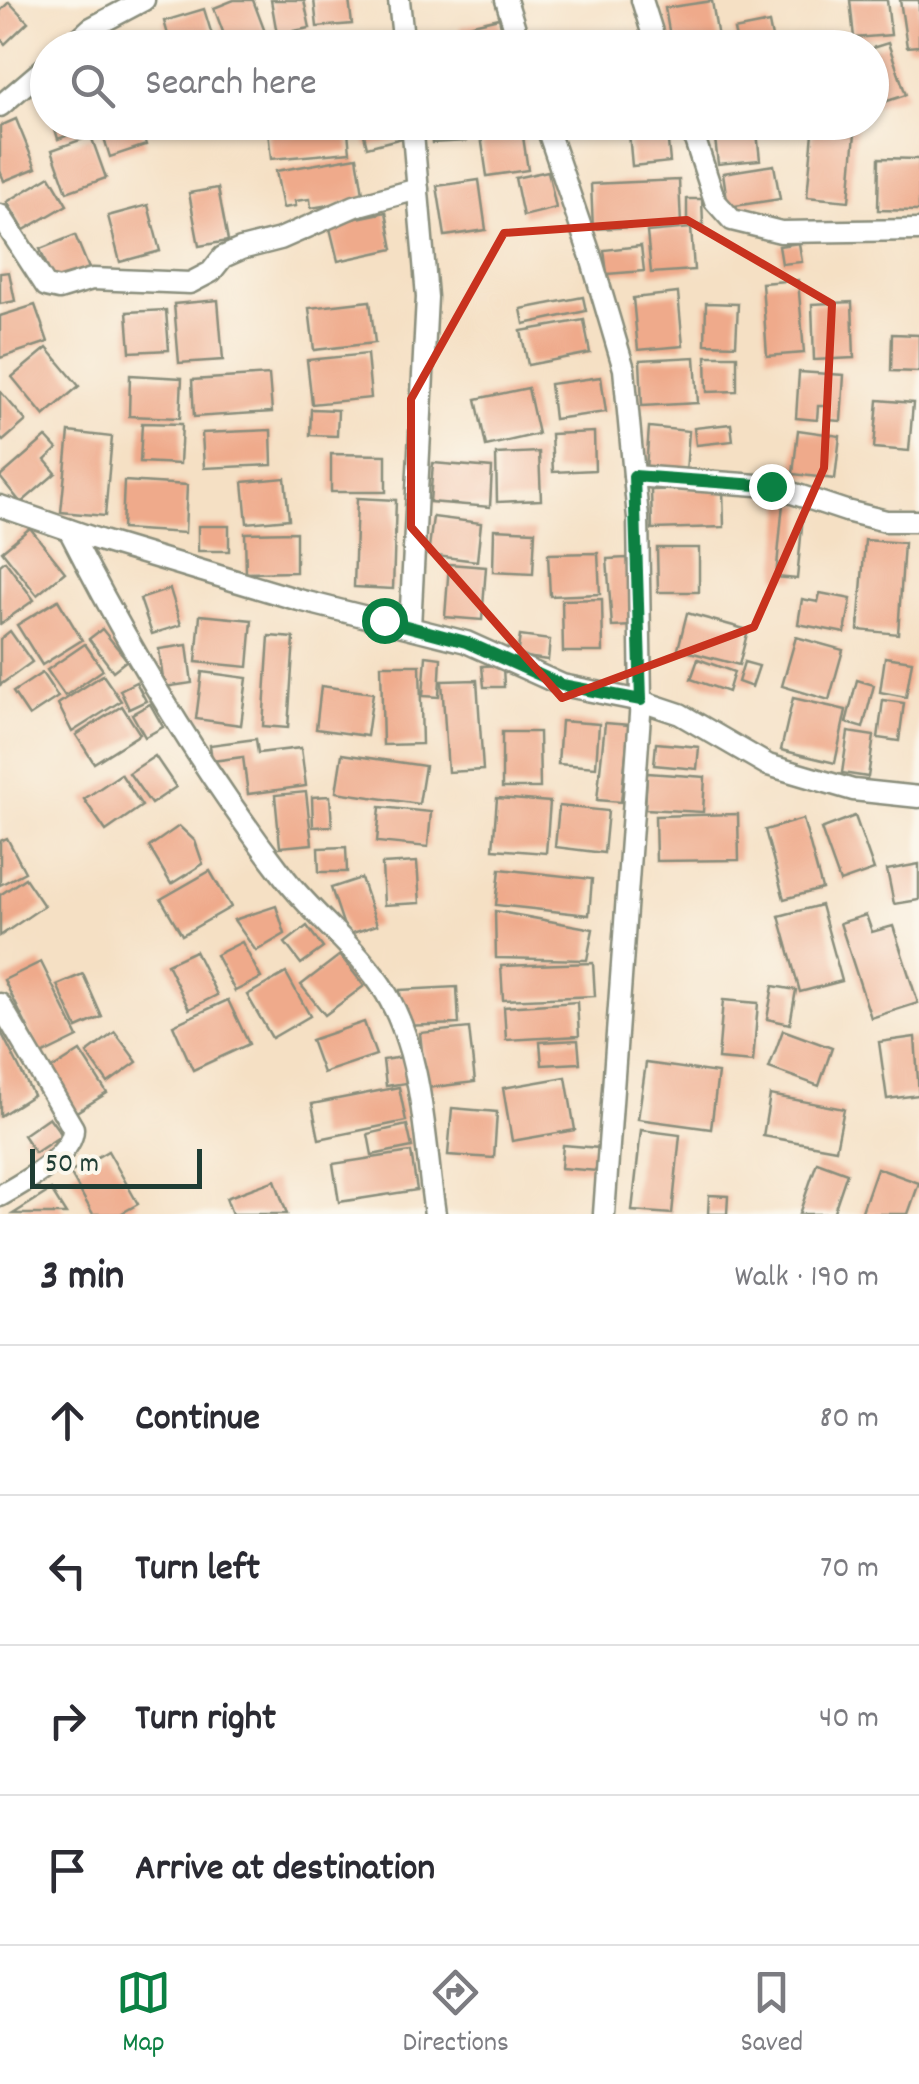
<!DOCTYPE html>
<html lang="en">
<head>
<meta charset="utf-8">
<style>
  body { margin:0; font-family:Dekko,sans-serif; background:#f7f7f7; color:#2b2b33 }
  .scale { position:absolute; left:30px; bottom:25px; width:172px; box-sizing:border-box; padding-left:10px; border:5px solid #1f3d34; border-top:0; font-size:28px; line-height:35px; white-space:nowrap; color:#1f3d34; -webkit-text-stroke:8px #fbf7ec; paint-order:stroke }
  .stop { position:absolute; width:30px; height:30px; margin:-22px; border:8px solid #0b8043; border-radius:50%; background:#fff }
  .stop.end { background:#0b8043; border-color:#fff; box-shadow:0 2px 10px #0008 }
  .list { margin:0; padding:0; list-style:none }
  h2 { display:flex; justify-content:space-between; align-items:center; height:130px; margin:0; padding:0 40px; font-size:42px }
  h2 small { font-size:32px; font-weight:400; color:#7c7c81 }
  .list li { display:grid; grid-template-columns:65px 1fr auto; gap:30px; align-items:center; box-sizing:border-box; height:150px; padding:0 40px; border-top:2px solid #e1e1e2 }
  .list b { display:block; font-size:38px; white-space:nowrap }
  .list em { font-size:32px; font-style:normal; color:#7c7c81 }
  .icon { flex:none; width:55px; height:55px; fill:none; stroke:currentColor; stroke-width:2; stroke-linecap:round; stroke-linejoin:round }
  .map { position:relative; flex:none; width:919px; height:1214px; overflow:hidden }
  .search { position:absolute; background:#fff; box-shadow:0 2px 8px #0004; left:30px; right:30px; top:30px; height:110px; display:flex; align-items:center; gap:25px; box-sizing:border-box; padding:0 35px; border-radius:55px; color:#7c7c81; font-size:38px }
  .sheet { height:730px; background:#fff }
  nav { display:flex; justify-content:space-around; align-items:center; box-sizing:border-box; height:140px; border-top:2px solid #e1e1e2; background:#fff; font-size:28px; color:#7c7c81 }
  nav a { display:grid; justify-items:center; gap:5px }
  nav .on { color:#0b8043 }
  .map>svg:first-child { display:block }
  .building { fill:#efaa8b }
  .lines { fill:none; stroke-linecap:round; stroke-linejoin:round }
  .minor-casing { stroke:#8a8e7c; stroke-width:25 }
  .minor { stroke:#fff; stroke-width:20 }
  .route { stroke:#0b8043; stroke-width:12 }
  .marked { fill:none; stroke:#c8321e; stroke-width:8; stroke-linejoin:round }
</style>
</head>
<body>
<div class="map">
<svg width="919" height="1214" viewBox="0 0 919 1214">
  <rect width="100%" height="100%" fill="#fbf7ec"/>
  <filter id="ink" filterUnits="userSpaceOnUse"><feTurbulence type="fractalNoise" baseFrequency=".01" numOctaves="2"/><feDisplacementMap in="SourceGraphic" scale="20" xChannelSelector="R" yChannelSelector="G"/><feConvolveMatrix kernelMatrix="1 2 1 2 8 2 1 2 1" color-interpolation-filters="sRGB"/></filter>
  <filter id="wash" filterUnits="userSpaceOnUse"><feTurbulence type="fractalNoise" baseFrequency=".0048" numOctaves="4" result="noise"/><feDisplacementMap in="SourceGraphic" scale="40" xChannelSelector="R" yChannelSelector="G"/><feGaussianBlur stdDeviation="2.25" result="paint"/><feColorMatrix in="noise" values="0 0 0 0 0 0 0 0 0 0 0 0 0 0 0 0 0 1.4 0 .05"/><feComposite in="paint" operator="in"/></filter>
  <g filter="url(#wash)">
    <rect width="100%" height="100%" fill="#f5e0c4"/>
    <g id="blocks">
      <g class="building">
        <polygon points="234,0 253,0 271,48 229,48 214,8"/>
        <polygon points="271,0 304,0 310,28 277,34"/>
        <polygon points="314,0 349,0 352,24 317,27"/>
        <polygon points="850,0 887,0 891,35 854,38"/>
        <polygon points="900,0 919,0 919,46 907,47"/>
        <polygon points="712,1 719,44 672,48 665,8"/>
        <polygon points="9,2 28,22 5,44 0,38 0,11"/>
        <polygon points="204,9 216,48 172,48 164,21"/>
        <polygon points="499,18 506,48 465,48 460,27"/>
        <polygon points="769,23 774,48 738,48 734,30"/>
        <polygon points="888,43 906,95 872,106 872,48"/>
        <polygon points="16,119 36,168 4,181 0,171 0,126"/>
        <polygon points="53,122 85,122 87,128 58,139"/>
        <polygon points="99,122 139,122 146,145 110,157"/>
        <polygon points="267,122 347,122 350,152 271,159"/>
        <polygon points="361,122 402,122 406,137 367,147"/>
        <polygon points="430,122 465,122 466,141 432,143"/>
        <polygon points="628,122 666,122 670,162 632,166"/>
        <polygon points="713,122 756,123 760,160 718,164"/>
        <polygon points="814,122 856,122 849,201 807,197"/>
        <polygon points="522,130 528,170 487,176 481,136"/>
        <polygon points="91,136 106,178 67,192 52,150"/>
        <polygon points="357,157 364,199 311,208 310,199 295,201 296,206 283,208 276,171"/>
        <polygon points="879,158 919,159 919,211 878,210"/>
        <polygon points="774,165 780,199 728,207 723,173"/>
        <polygon points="548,171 556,208 523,216 515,178"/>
        <polygon points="50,176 67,205 24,230 7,202"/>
        <polygon points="479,180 486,230 445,236 437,186"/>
        <polygon points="679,180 681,225 593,229 591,184"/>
        <polygon points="218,188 228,241 199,246 189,193"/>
        <polygon points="687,199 702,199 703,225 687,225"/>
        <polygon points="148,205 160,251 120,262 108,216"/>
        <polygon points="386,212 393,249 338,261 329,224"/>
        <polygon points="691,228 694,270 651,273 647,232"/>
        <polygon points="75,235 90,271 55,286 40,249"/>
        <polygon points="799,243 802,262 782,264 779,246"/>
        <polygon points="641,246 644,271 607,274 604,250"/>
        <polygon points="9,272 15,301 0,304 0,273"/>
        <polygon points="798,280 804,353 767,356 762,283"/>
        <polygon points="678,293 683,346 638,350 633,298"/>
        <polygon points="583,297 586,311 524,324 521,309"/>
        <polygon points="218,300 223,360 179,363 174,304"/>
        <polygon points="370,301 375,343 314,350 309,308"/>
        <polygon points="852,302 854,358 814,360 812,304"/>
        <polygon points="706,303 738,304 736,345 705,344"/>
        <polygon points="35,305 48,342 0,358 0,316"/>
        <polygon points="166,310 169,350 130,352 127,312"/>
        <polygon points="584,320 590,353 528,365 521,331"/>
        <polygon points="892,334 919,335 919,372 891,371"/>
        <polygon points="47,348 79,386 44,416 12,377"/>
        <polygon points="367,354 371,398 312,404 307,360"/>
        <polygon points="706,356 737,356 737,391 707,392"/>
        <polygon points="695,357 698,403 642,406 640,360"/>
        <polygon points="799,372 844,375 841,421 828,420 829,406 818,406 817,420 796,418"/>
        <polygon points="130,375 182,378 180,418 129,416"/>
        <polygon points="269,375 272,412 194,417 192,380"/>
        <polygon points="601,377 606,412 554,419 550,384"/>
        <polygon points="528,388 538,434 486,446 476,399"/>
        <polygon points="0,391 26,421 3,441 0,438"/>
        <polygon points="878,400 913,403 909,451 874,448"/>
        <polygon points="311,409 338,410 337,436 310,435"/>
        <polygon points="142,423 182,424 180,464 140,462"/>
        <polygon points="731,424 733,441 696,445 694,428"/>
        <polygon points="649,427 689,431 686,473 646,469"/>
        <polygon points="271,430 272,465 204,468 202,433"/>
        <polygon points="798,430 840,436 835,479 793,474"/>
        <polygon points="69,432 112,437 105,516 61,512"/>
        <polygon points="594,432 595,470 553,472 551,434"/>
        <polygon points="46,437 57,449 45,460 56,473 21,503 0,477"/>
        <polygon points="539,452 541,500 497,502 496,454"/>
        <polygon points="331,454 386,455 386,492 331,492"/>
        <polygon points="433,463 492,468 490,507 430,502"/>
        <polygon points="285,478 289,519 247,523 243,482"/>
        <polygon points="124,481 187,485 185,533 122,529"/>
        <polygon points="723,488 724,527 652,529 651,490"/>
        <polygon points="357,498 396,500 393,589 354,587"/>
        <polygon points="783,503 804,505 797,579 776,577"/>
        <polygon points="433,517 481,523 477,561 428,555"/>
        <rect x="198" y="526" width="31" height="25"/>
        <polygon points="30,528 65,572 37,595 2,551"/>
        <polygon points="494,529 535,531 533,574 493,572"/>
        <polygon points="296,532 296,572 246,573 245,533"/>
        <polygon points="865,540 904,543 898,634 858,630"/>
        <polygon points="657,548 699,548 699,592 658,592"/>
        <polygon points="598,553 600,594 550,596 548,554"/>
        <polygon points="628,558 633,626 612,627 607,559"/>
        <polygon points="5,561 34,600 0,624 0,565"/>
        <polygon points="449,564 486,567 482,620 445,617"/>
        <polygon points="170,589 181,625 152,634 140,599"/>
        <polygon points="820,593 851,599 845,633 798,624 802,599 818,602"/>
        <polygon points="602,599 603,652 563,652 562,600"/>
        <polygon points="58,600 82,640 42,665 17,625"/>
        <polygon points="687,613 748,630 739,665 678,649"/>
        <polygon points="200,615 252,620 248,667 196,662"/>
        <polygon points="102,629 127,660 113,671 89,639"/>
        <polygon points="10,631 32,662 0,685 0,639"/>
        <polygon points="269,636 294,638 288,728 263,726"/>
        <polygon points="520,636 550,640 548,660 517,656"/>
        <polygon points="796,637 843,650 829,700 782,686"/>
        <polygon points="85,644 103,670 65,696 47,670"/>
        <polygon points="187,645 192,683 164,687 159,649"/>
        <polygon points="426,656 441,658 439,697 423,696"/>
        <polygon points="885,657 912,661 906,697 880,692"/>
        <polygon points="698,659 734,672 728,692 691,679"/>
        <polygon points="744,662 759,666 752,687 738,682"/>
        <polygon points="381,665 420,665 422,744 383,745"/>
        <polygon points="503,665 504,687 484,687 482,666"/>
        <polygon points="202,672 247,678 241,725 196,719"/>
        <polygon points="42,673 58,697 29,716 13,692"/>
        <polygon points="103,675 121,701 72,732 58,704"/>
        <polygon points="477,680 483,770 448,772 442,681"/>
        <polygon points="857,680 874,685 863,728 846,723"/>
        <polygon points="136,682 146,701 129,709 120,690"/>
        <polygon points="321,686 373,693 367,736 316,729"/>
        <polygon points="793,698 846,710 835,763 781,750"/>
        <polygon points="883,700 904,703 899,741 878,738"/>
        <polygon points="150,704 163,727 145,737 132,714"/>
        <polygon points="122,706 140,734 94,763 76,735"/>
        <polygon points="561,721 599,724 596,767 558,764"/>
        <polygon points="605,723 629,725 621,802 597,800"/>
        <polygon points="502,732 539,732 540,788 502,788"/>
        <polygon points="848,732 874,736 868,777 842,773"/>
        <polygon points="256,739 258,753 301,748 306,786 248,794 243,757 212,761 210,745"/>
        <polygon points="656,743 699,747 697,769 654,765"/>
        <polygon points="342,754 425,766 419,804 336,792"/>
        <polygon points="155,756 176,787 151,804 129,773"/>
        <polygon points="647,773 705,777 703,812 645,809"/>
        <polygon points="121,774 142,806 106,831 84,799"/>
        <polygon points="306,792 312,844 280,847 275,795"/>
        <polygon points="330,796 332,826 313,827 312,797"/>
        <polygon points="497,798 550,802 546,853 493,849"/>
        <polygon points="559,806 608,811 604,853 555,847"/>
        <polygon points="380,807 431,812 428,847 377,842"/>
        <polygon points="738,814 739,860 656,861 655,816"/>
        <polygon points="855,816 874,870 840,882 821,829"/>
        <polygon points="803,819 822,889 784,899 765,830"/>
        <polygon points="179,826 195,841 203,864 171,884 149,847"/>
        <polygon points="7,838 25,872 0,885 0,841"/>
        <polygon points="346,847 347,872 319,872 318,848"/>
        <polygon points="417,862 420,903 384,905 382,864"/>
        <polygon points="919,864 919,900 894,904 887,870"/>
        <polygon points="500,869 592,879 589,915 496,905"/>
        <polygon points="210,871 231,907 182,935 161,899"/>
        <polygon points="25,878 44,906 0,936 0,895"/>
        <polygon points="361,878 377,925 347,935 331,888"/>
        <polygon points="821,905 842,981 800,992 779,916"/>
        <polygon points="276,906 285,934 256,951 234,920"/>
        <polygon points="495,911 593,929 587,960 496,958"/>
        <polygon points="866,915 872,932 893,926 918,1003 871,1018 840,923"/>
        <polygon points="307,926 323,948 301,964 285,943"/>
        <polygon points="242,942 261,978 235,991 216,955"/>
        <polygon points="195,951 217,995 189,1009 167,964"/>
        <polygon points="340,955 364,986 325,1015 301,985"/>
        <polygon points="41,962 78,1037 41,1055 4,980"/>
        <polygon points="593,963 595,996 503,1000 501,966"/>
        <polygon points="286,973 310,1016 272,1038 247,995"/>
        <polygon points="83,974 102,1017 77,1028 57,985"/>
        <polygon points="773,986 796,990 790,1024 767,1019"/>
        <polygon points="457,987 459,1024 401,1026 400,990"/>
        <polygon points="228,1000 249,1044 193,1070 173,1025"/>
        <polygon points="723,1000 758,1003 753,1062 718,1059"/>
        <polygon points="577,1002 579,1036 506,1040 504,1007"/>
        <polygon points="364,1022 376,1055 323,1073 311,1040"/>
        <polygon points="469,1028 475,1082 426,1088 420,1033"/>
        <polygon points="0,1030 33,1095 0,1116"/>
        <polygon points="783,1030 832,1048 819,1086 769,1068"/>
        <polygon points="115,1032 137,1062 108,1083 87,1053"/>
        <polygon points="915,1037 919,1095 887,1099 879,1042"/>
        <polygon points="578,1040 580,1063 542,1065 540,1042"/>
        <polygon points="80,1051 107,1093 73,1114 47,1072"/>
        <polygon points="403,1057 406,1083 386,1086 383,1060"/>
        <polygon points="646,1063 718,1073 711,1129 638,1119"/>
        <polygon points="566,1077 575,1130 512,1141 503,1088"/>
        <polygon points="399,1087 406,1121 319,1139 312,1104"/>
        <polygon points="770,1095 844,1109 836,1149 763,1136"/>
        <polygon points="452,1108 497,1112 494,1158 448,1155"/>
        <polygon points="49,1117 62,1135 35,1153 23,1135"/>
        <polygon points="407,1125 412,1147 372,1155 368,1134"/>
        <polygon points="641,1130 680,1135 672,1214 632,1211"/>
        <polygon points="563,1145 599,1148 597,1171 561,1168"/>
        <polygon points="108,1151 138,1204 120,1214 93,1214 70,1173"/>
        <polygon points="411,1152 417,1190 339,1202 333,1164"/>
        <polygon points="817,1162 847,1173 833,1214 799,1214"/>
        <polygon points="877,1168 919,1183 908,1214 861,1214"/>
        <polygon points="275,1180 287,1214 232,1214 226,1198"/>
        <polygon points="51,1190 66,1214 13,1214"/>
        <polygon points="709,1195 728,1196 727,1214 708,1214"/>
      </g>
    </g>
  </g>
  <g filter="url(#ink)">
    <use href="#blocks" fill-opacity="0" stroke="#8a8e7c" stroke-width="2.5"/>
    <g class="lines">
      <g class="minor-casing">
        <g id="minor">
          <polyline points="399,0 404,48"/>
          <polyline points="506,0 521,48"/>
          <polyline points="642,0 657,48"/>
          <polyline points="69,48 91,28 144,0"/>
          <polyline points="0,106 48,65"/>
          <polyline points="545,122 590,254 624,369 638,518 641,701 604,1214"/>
          <polyline points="684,122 695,140 715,201 732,220 781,232 919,230"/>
          <polyline points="0,215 46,286 59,289 92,279 190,283 211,272 223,257 241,249 280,239 355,206 418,189"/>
          <polyline points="634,476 771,486 846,511 886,521 919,521"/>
          <polyline points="0,506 102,541 299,600 466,642 562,685 641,701 680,714 768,765 853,790 919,797"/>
          <path d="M 69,530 C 131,652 201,769 285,878 C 316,918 360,950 386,993 C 424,1057 424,1141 435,1214"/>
          <polyline points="410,627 427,297 412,122"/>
          <path d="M 0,1004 L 73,1128 C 74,1156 22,1183 0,1196"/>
        </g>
      </g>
      <use href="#minor" class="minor"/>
    </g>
  </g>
  <g class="lines" filter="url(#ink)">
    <polyline class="route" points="384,620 466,642 562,685 641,700 634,476 771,486"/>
  </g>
  <path class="marked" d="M 687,220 L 832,304 L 824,468 L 754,627 L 562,698 L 411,527 L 411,399 L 504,233 Z"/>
</svg>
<div class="scale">50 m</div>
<div class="stop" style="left:384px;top:620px"></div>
<div class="stop end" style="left:771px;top:486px"></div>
<div class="search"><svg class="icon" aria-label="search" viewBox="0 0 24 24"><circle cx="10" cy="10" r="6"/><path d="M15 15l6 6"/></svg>Search here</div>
</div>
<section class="sheet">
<h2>3 min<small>Walk · 190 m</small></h2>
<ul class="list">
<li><svg class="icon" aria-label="ahead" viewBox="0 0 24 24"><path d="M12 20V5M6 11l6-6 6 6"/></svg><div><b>Continue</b></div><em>80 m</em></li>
<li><svg class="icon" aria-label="left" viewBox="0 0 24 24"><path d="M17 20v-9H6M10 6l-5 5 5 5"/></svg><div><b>Turn left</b></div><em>70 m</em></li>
<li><svg class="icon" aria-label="right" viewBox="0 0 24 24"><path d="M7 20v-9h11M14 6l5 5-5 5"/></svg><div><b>Turn right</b></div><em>40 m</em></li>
<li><svg class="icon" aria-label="arrive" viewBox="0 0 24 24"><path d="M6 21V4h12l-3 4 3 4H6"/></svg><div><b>Arrive at destination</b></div></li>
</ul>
</section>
<nav>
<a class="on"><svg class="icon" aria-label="map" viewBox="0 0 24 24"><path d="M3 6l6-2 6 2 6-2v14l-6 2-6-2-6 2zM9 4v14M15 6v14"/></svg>Map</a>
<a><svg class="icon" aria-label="directions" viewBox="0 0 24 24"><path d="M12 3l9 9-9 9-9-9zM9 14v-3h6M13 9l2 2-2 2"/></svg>Directions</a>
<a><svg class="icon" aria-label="saved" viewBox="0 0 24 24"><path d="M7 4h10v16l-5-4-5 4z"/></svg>Saved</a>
</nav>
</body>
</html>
